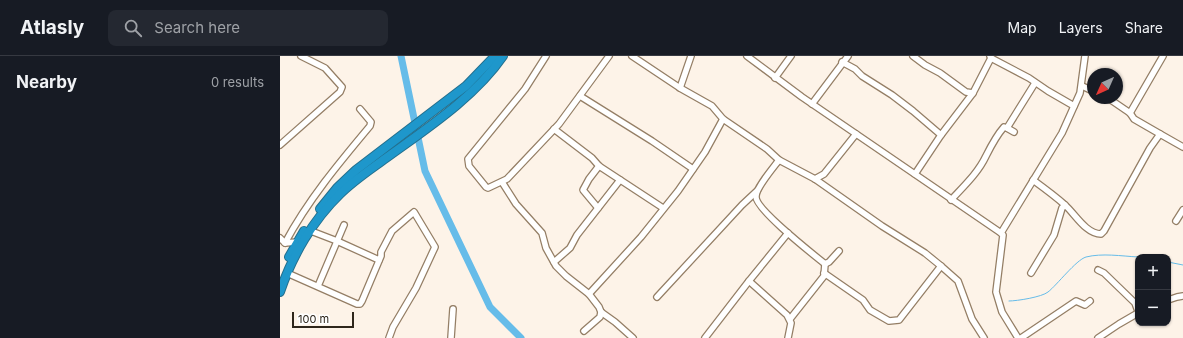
<!DOCTYPE html>
<html lang="en">
<head>
<meta charset="utf-8">
<style>
  body { margin:0; font-family:Inter,sans-serif; background:#242831; color:#f1f3f6 }
  .controls { position:absolute; right:12px; bottom:12px; display:grid; overflow:hidden; border-radius:8px; box-shadow:0 1px 3px #0004 }
  .controls button { width:36px; height:36px; display:grid; place-items:center; padding:0; border:0; border-bottom:1px solid #363941; background:#171b24; color:#f1f3f6; font:20px sans-serif }
  .compass { position:absolute; left:807px; top:12px; width:36px; height:36px; border-radius:50%; background:#171b24; box-shadow:0 1px 3px #0004; rotate:225deg }
  .scale { position:absolute; left:12px; bottom:10px; width:62px; box-sizing:border-box; padding-left:4px; border:2px solid #2e261b; border-top:0; font-size:11px; line-height:14px; white-space:nowrap; color:#2e261b; -webkit-text-stroke:3px #fff; paint-order:stroke }
  .list { margin:0; padding:0; list-style:none }
  h2 { display:flex; justify-content:space-between; align-items:center; height:52px; margin:0; padding:0 16px; font-size:17px }
  h2 small { font-size:13px; font-weight:400; color:#9ea1a6 }
  .icon { flex:none; width:22px; height:22px; fill:none; stroke:currentColor; stroke-width:2; stroke-linecap:round; stroke-linejoin:round }
  .map { position:relative; flex:none; width:903px; height:282px; overflow:hidden }
  header { display:flex; align-items:center; gap:24px; box-sizing:border-box; height:56px; padding:0 20px; background:#171b24; border-bottom:1px solid #363941 }
  header strong { font-size:19px }
  nav { display:flex; gap:22px; margin-inline-start:auto; font-size:14px }
  .search { width:280px; height:36px; background:#242831; display:flex; align-items:center; gap:10px; box-sizing:border-box; padding:0 14px; border-radius:8px; color:#9ea1a6; font-size:15px }
  main { display:flex }
  aside { flex:1; background:#171b24 }
  .map>svg:first-child { display:block }
  .lines { fill:none; stroke-linecap:round; stroke-linejoin:round }
  .stream { stroke:#66bce9; stroke-width:1 }
  .river { stroke:#66bce9; stroke-width:7 }
  .minor-casing { stroke:#947e65; stroke-width:8 }
  .highway-casing { stroke:#246f8d; stroke-width:10 }
  .minor { stroke:#fff; stroke-width:5.5 }
  .highway { stroke:#1e97cb; stroke-width:8 }
</style>
</head>
<body>
<header>
<strong>Atlasly</strong>
<div class="search"><svg class="icon" aria-label="search" viewBox="0 0 24 24"><circle cx="10" cy="10" r="6"/><path d="M15 15l6 6"/></svg>Search here</div>
<nav><a>Map</a><a>Layers</a><a>Share</a></nav>
</header>
<main>
<aside>
<h2>Nearby<small>0 results</small></h2>
<ul class="list">
</ul>
</aside>
<div class="map">
<svg width="903" height="282" viewBox="0 0 903 282">
  <rect width="100%" height="100%" fill="#fdf3e8"/>
  <g class="lines">
    <g class="stream">
      <polyline points="888,206 903,209"/>
      <path d="M 729,245 C 737,245 762,241 768,236 C 777,229 796,204 806,201 C 822,197 841,200 858,201"/>
    </g>
    <polyline class="river" points="121,0 145,115 210,251 241,282"/>
    <g class="minor-casing">
      <g id="minor">
        <polyline points="266,0 245,33 188,103 189,110 206,131 208,132 227,123 279,68 329,0"/>
        <polyline points="352,0 400,32 432,50 443,63 487,93 499,104 535,123 602,170 645,197 661,210 678,225 692,263 704,282"/>
        <polyline points="467,0 522,41 721,177"/>
        <polyline points="633,0 645,9 660,17 686,36 693,37"/>
        <polyline points="710,0 711,2 749,22 768,35 794,50"/>
        <polyline points="562,6 575,13 582,20 612,39 633,55 661,79"/>
        <polyline points="495,22 511,0"/>
        <polyline points="802,30 813,35"/>
        <polyline points="400,32 411,0"/>
        <polyline points="300,40 372,85 413,113"/>
        <polyline points="532,48 568,0"/>
        <polyline points="850,57 883,0"/>
        <polyline points="727,72 755,27"/>
        <polyline points="274,73 312,102 319,110 383,152"/>
        <polyline points="880,78 903,91"/>
        <polyline points="0,89 60,36 62,31 45,12 21,0"/>
        <path d="M 499,104 C 493,112 476,132 476,140 C 474,152 534,199 545,208 L 549,206 L 559,195"/>
        <polyline points="635,118 661,79 693,37 711,2"/>
        <polyline points="535,123 544,118 576,78"/>
        <path d="M 753,124 C 764,132 775,140 785,149 C 795,158 806,178 821,178 L 824,175 L 870,92 L 880,78 L 854,63 L 850,57 L 828,42"/>
        <polyline points="222,126 236,148 262,177 266,192 276,210 286,220 309,238 361,181 398,135 425,96 443,63"/>
        <path d="M 671,144 C 684,130 698,117 706,100 C 711,90 716,80 724,71 L 727,72 L 734,76"/>
        <polyline points="318,152 303,134 309,123 319,110"/>
        <polyline points="896,165 903,154"/>
        <polyline points="31,175 57,185 99,204"/>
        <polyline points="0,182 5,187 17,186"/>
        <path d="M 5,187 C 28,144 59,107 90,70 L 91,66 L 80,53"/>
        <polyline points="274,206 290,192 297,179 340,124"/>
        <polyline points="818,214 824,217 855,247 858,255"/>
        <polyline points="7,217 77,248 80,248 82,245 101,200 101,196 112,175 134,156 155,191 136,232 113,271 109,282"/>
        <polyline points="544,217 583,244 590,254 609,265 619,264 661,210"/>
        <polyline points="751,217 774,179 782,152 785,149"/>
        <polyline points="469,225 507,259 511,267 508,282"/>
        <polyline points="38,230 64,169"/>
        <polyline points="309,238 319,251 321,256 335,266 353,282"/>
        <polyline points="377,241 462,149 477,135"/>
        <polyline points="888,244 897,241 903,240"/>
        <polyline points="510,263 544,220 545,208"/>
        <polyline points="304,275 320,261 321,256"/>
        <polyline points="171,282 173,253"/>
        <polyline points="425,282 469,225 508,177"/>
        <polyline points="738,282 722,256 716,236 723,179 721,177 782,77 800,37 805,0"/>
        <polyline points="741,282 796,245 805,249 810,245"/>
        <polyline points="818,282 839,268 858,257"/>
      </g>
    </g>
    <g class="highway-casing">
      <g id="highway">
        <polyline points="40,153 57,132 76,114 186,30 215,0"/>
        <polyline points="9,201 24,175"/>
        <path d="M 0,236 C 12,200 33,164 60,138 C 74,124 91,113 106,102 C 146,73 195,41 223,0"/>
      </g>
    </g>
    <use href="#minor" class="minor"/>
    <use href="#highway" class="highway"/>
  </g>
</svg>
<div class="controls">
<button>+</button>
<button>−</button>
</div>
<svg class="compass" viewBox="-18 -18 36 36"><path d="M0-13l5 13h-10z" fill="#e53935"/><path d="M0 13l5-13h-10z" fill="#9ea1a6"/></svg>
<div class="scale">100 m</div>
</div>
</main>
</body>
</html>
